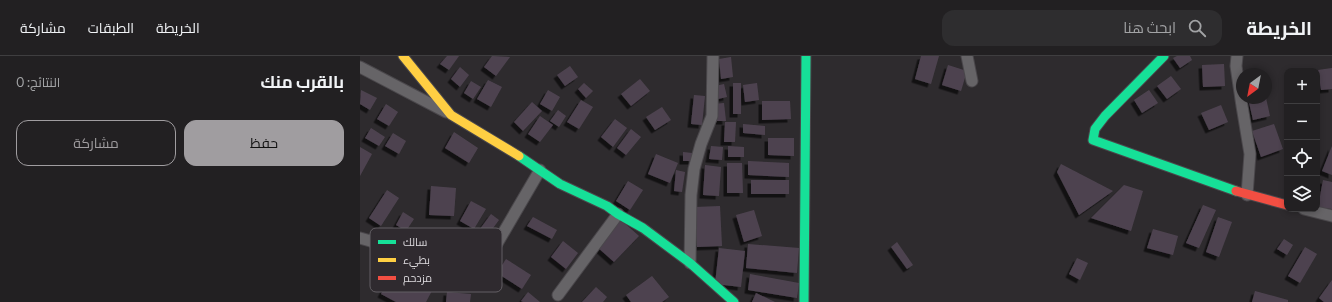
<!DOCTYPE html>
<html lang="ar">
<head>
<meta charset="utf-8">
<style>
  body { margin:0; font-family:Commissioner,Cairo,sans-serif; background:#2e2d2f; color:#f1f3f6; direction:rtl }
  .controls { position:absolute; right:12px; top:12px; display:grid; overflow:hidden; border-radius:8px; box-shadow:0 2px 6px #0003 }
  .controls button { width:36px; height:36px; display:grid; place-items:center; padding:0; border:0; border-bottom:1px solid #3f3e40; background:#222022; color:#f1f3f6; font:20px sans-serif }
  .compass { position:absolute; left:876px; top:12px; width:36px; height:36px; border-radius:50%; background:#222022; box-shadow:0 2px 6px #0003; rotate:212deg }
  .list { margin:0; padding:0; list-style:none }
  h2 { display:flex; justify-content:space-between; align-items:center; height:52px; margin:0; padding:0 16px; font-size:17px }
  h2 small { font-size:13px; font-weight:400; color:#a2a3a5 }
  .actions { display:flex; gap:8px; padding:12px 16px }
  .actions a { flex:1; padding:9px 0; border:1px solid #a09da0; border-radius:12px; text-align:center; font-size:14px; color:#a09da0 }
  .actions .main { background:#a09da0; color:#111 }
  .icon { flex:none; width:22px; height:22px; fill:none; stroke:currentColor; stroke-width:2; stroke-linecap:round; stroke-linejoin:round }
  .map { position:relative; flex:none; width:972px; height:246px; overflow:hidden; direction:ltr }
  header { display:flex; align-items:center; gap:24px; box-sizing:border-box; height:56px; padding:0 20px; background:#222022; border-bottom:1px solid #3f3e40 }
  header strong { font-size:19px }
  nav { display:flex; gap:22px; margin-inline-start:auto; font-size:14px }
  .search { width:280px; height:36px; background:#2e2d2f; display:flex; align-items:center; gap:10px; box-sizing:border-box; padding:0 14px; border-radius:12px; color:#a2a3a5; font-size:15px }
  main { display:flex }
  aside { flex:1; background:#222022 }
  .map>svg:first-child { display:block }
  .building { fill:#4e4350; filter:url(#shadow) }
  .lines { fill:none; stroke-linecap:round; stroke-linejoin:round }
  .street-casing { stroke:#4a474b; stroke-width:13 }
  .fast-casing { stroke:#4a474b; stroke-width:11 }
  .slow-casing { stroke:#4a474b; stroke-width:11 }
  .jam-casing { stroke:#4a474b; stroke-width:11 }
  .street { stroke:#666467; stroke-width:11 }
  .fast { stroke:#16e098; stroke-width:9 }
  .slow { stroke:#ffcf43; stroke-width:9 }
  .jam { stroke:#f24e42; stroke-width:9 }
  .key { fill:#2f2a2f; stroke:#635f64; stroke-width:1 }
  .key-label { font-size:11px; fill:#dddade }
</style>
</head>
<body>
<header>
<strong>الخريطة</strong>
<div class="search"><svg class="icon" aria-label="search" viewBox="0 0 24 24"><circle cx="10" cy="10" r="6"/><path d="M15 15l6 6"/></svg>ابحث هنا</div>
<nav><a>الخريطة</a><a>الطبقات</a><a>مشاركة</a></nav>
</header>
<main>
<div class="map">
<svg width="972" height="246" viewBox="0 0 972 246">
  <defs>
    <filter id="shadow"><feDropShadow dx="-3.5" dy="3.5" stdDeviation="0" flood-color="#0009"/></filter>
  </defs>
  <rect width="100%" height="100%" fill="#2e2b2e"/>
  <g class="building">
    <polygon points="87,0 99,0 89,14 80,8"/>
    <polygon points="132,0 150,1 136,20 124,11"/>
    <polygon points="561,0 579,0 571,28 555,23"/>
    <polygon points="817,0 830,0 832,4 820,12 813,2"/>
    <polygon points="371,1 373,21 361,23 359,3"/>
    <polygon points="864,8 865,30 843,31 842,9"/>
    <polygon points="588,9 607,15 601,35 582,29"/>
    <polygon points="210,10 218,21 205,30 197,19"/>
    <polygon points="100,11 109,19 100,31 91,23"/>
    <polygon points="972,12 972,33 961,34 958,14"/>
    <polygon points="811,20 821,33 807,43 797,30"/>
    <polygon points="280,23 290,35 271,50 261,38"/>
    <polygon points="128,24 142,31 131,51 117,43"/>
    <polygon points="111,25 121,31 113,43 104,37"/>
    <polygon points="224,27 233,35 226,42 218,33"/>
    <rect x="373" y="27" width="8" height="31"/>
    <polygon points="397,27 399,44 385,46 383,29"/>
    <polygon points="364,28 367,41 358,43 355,30"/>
    <polygon points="1,34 17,42 10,54 0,48"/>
    <polygon points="188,34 200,41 192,55 180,48"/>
    <polygon points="789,34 798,47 782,57 774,44"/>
    <polygon points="334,39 345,40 342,69 331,68"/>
    <polygon points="888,42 906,42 910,60 893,64"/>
    <polygon points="221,44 233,51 219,73 207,66"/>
    <polygon points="402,45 430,45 431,63 402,64"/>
    <polygon points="172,46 182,55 163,75 154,66"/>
    <polygon points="364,47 366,65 355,65 353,48"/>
    <polygon points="26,48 38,56 29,70 17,63"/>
    <polygon points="861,49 868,66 849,74 841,57"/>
    <polygon points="302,51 311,64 295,74 286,61"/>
    <polygon points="198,54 206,60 199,71 190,65"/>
    <polygon points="180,60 193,69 180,86 168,78"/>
    <polygon points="255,63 267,72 253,91 241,81"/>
    <polygon points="365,66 376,66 375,86 364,86"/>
    <polygon points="383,68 405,70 405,79 383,77"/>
    <polygon points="914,68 923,93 901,101 892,75"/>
    <polygon points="11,72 25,81 19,90 5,82"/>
    <polygon points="271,73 281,81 266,99 257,92"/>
    <polygon points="94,76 118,92 109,107 85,92"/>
    <polygon points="33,77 46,85 39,98 25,90"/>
    <polygon points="408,82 434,82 434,100 408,99"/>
    <polygon points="351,90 363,91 362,104 349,103"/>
    <polygon points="368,90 384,91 384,101 368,101"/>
    <polygon points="972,90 972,119 962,115"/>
    <polygon points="0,91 12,98 0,120"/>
    <polygon points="323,96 332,97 332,105 323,105"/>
    <polygon points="296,98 318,107 310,127 288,118"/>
    <polygon points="388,105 429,107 429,121 388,119"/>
    <polygon points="367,107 382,107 383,137 367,137"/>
    <polygon points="701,108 753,135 719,159 697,116"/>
    <polygon points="345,109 361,111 359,140 343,139"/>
    <polygon points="316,114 325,116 322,136 314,135"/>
    <rect x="391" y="124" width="38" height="14"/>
    <polygon points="963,124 972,126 972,153 958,151"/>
    <polygon points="268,125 283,134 270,154 256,145"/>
    <polygon points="764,129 783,135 771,175 731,162"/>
    <polygon points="71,130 96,132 94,160 69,159"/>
    <polygon points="27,134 39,142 21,170 9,162"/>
    <polygon points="111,145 126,153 114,173 100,165"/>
    <polygon points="843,149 856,154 839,192 826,187"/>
    <polygon points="360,150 362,190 337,191 335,151"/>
    <polygon points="394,154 402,180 384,186 376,159"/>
    <polygon points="43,156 54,163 46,175 36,169"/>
    <polygon points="131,158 139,164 122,187 114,181"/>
    <polygon points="173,161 197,174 192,183 167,170"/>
    <polygon points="858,161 872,166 859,201 846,196"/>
    <polygon points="261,164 279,180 254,206 236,190"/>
    <polygon points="793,173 818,180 813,199 787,192"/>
    <polygon points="924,183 933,189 927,199 917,193"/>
    <polygon points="203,185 218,197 206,213 191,201"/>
    <polygon points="537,186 553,209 547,213 531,191"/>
    <polygon points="388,188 439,192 437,217 386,212"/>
    <polygon points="945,191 957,198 940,227 928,220"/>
    <polygon points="359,192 385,195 381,231 355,228"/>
    <polygon points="717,202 728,207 720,224 709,218"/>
    <polygon points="146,203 171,219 162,233 137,217"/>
    <polygon points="37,208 75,229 66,246 36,246 21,238"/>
    <polygon points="390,218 439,227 437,242 388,234"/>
    <polygon points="292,220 309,241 302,246 271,246 266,239"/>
    <polygon points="972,224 972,246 964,246 959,242"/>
    <polygon points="236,231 247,241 243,246 222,246"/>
    <polygon points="895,235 928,244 928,246 892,246"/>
    <polygon points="87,236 111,238 110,246 86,246"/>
    <polygon points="168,236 180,246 163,246 161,245"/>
    <polygon points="396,237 415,246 392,246"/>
  </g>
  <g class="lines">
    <g class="street-casing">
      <g id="street">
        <polyline points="607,0 612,25"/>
        <polyline points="877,0 876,10 882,50 890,98 887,139"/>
        <polyline points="0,11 86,56"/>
        <polyline points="944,153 972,160"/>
        <polyline points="0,182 108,213 135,191 180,114"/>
        <polyline points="330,207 331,139 334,113 341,88 352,60 353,0"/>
        <polyline points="198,239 258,158"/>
      </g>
    </g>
    <g class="fast-casing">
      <g id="fast">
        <polyline points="804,0 745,60 735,73 733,84 876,135"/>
        <polyline points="159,100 200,128 247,150 258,158 283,172 330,207 374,246"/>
        <polyline points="444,246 446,0"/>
      </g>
    </g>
    <g class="slow-casing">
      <polyline id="slow" points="43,0 91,59 159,100"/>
    </g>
    <g class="jam-casing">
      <polyline id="jam" points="876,135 927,149"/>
    </g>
    <use href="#street" class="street"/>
    <use href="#fast" class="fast"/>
    <use href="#slow" class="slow"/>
    <use href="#jam" class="jam"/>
  </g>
  <rect x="10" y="172" width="132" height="64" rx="6" class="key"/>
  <rect x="18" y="184" width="18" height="4" fill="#16e098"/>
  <rect x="18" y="202" width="18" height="4" fill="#ffcf43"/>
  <rect x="18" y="220" width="18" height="4" fill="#f24e42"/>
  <g class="key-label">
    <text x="43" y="190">سالك</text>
    <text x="43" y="208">بطيء</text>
    <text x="43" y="226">مزدحم</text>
  </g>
</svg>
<div class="controls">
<button>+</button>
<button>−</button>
<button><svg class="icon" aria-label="locate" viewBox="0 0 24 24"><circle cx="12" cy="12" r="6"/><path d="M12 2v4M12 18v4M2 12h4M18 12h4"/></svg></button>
<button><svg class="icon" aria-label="layers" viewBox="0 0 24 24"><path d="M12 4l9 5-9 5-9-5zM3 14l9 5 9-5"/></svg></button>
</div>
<svg class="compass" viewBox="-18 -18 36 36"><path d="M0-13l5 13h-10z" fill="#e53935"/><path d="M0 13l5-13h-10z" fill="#a2a3a5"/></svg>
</div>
<aside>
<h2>بالقرب منك<small>النتائج: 0</small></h2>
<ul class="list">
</ul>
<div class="actions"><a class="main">حفظ</a><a>مشاركة</a></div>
</aside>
</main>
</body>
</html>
